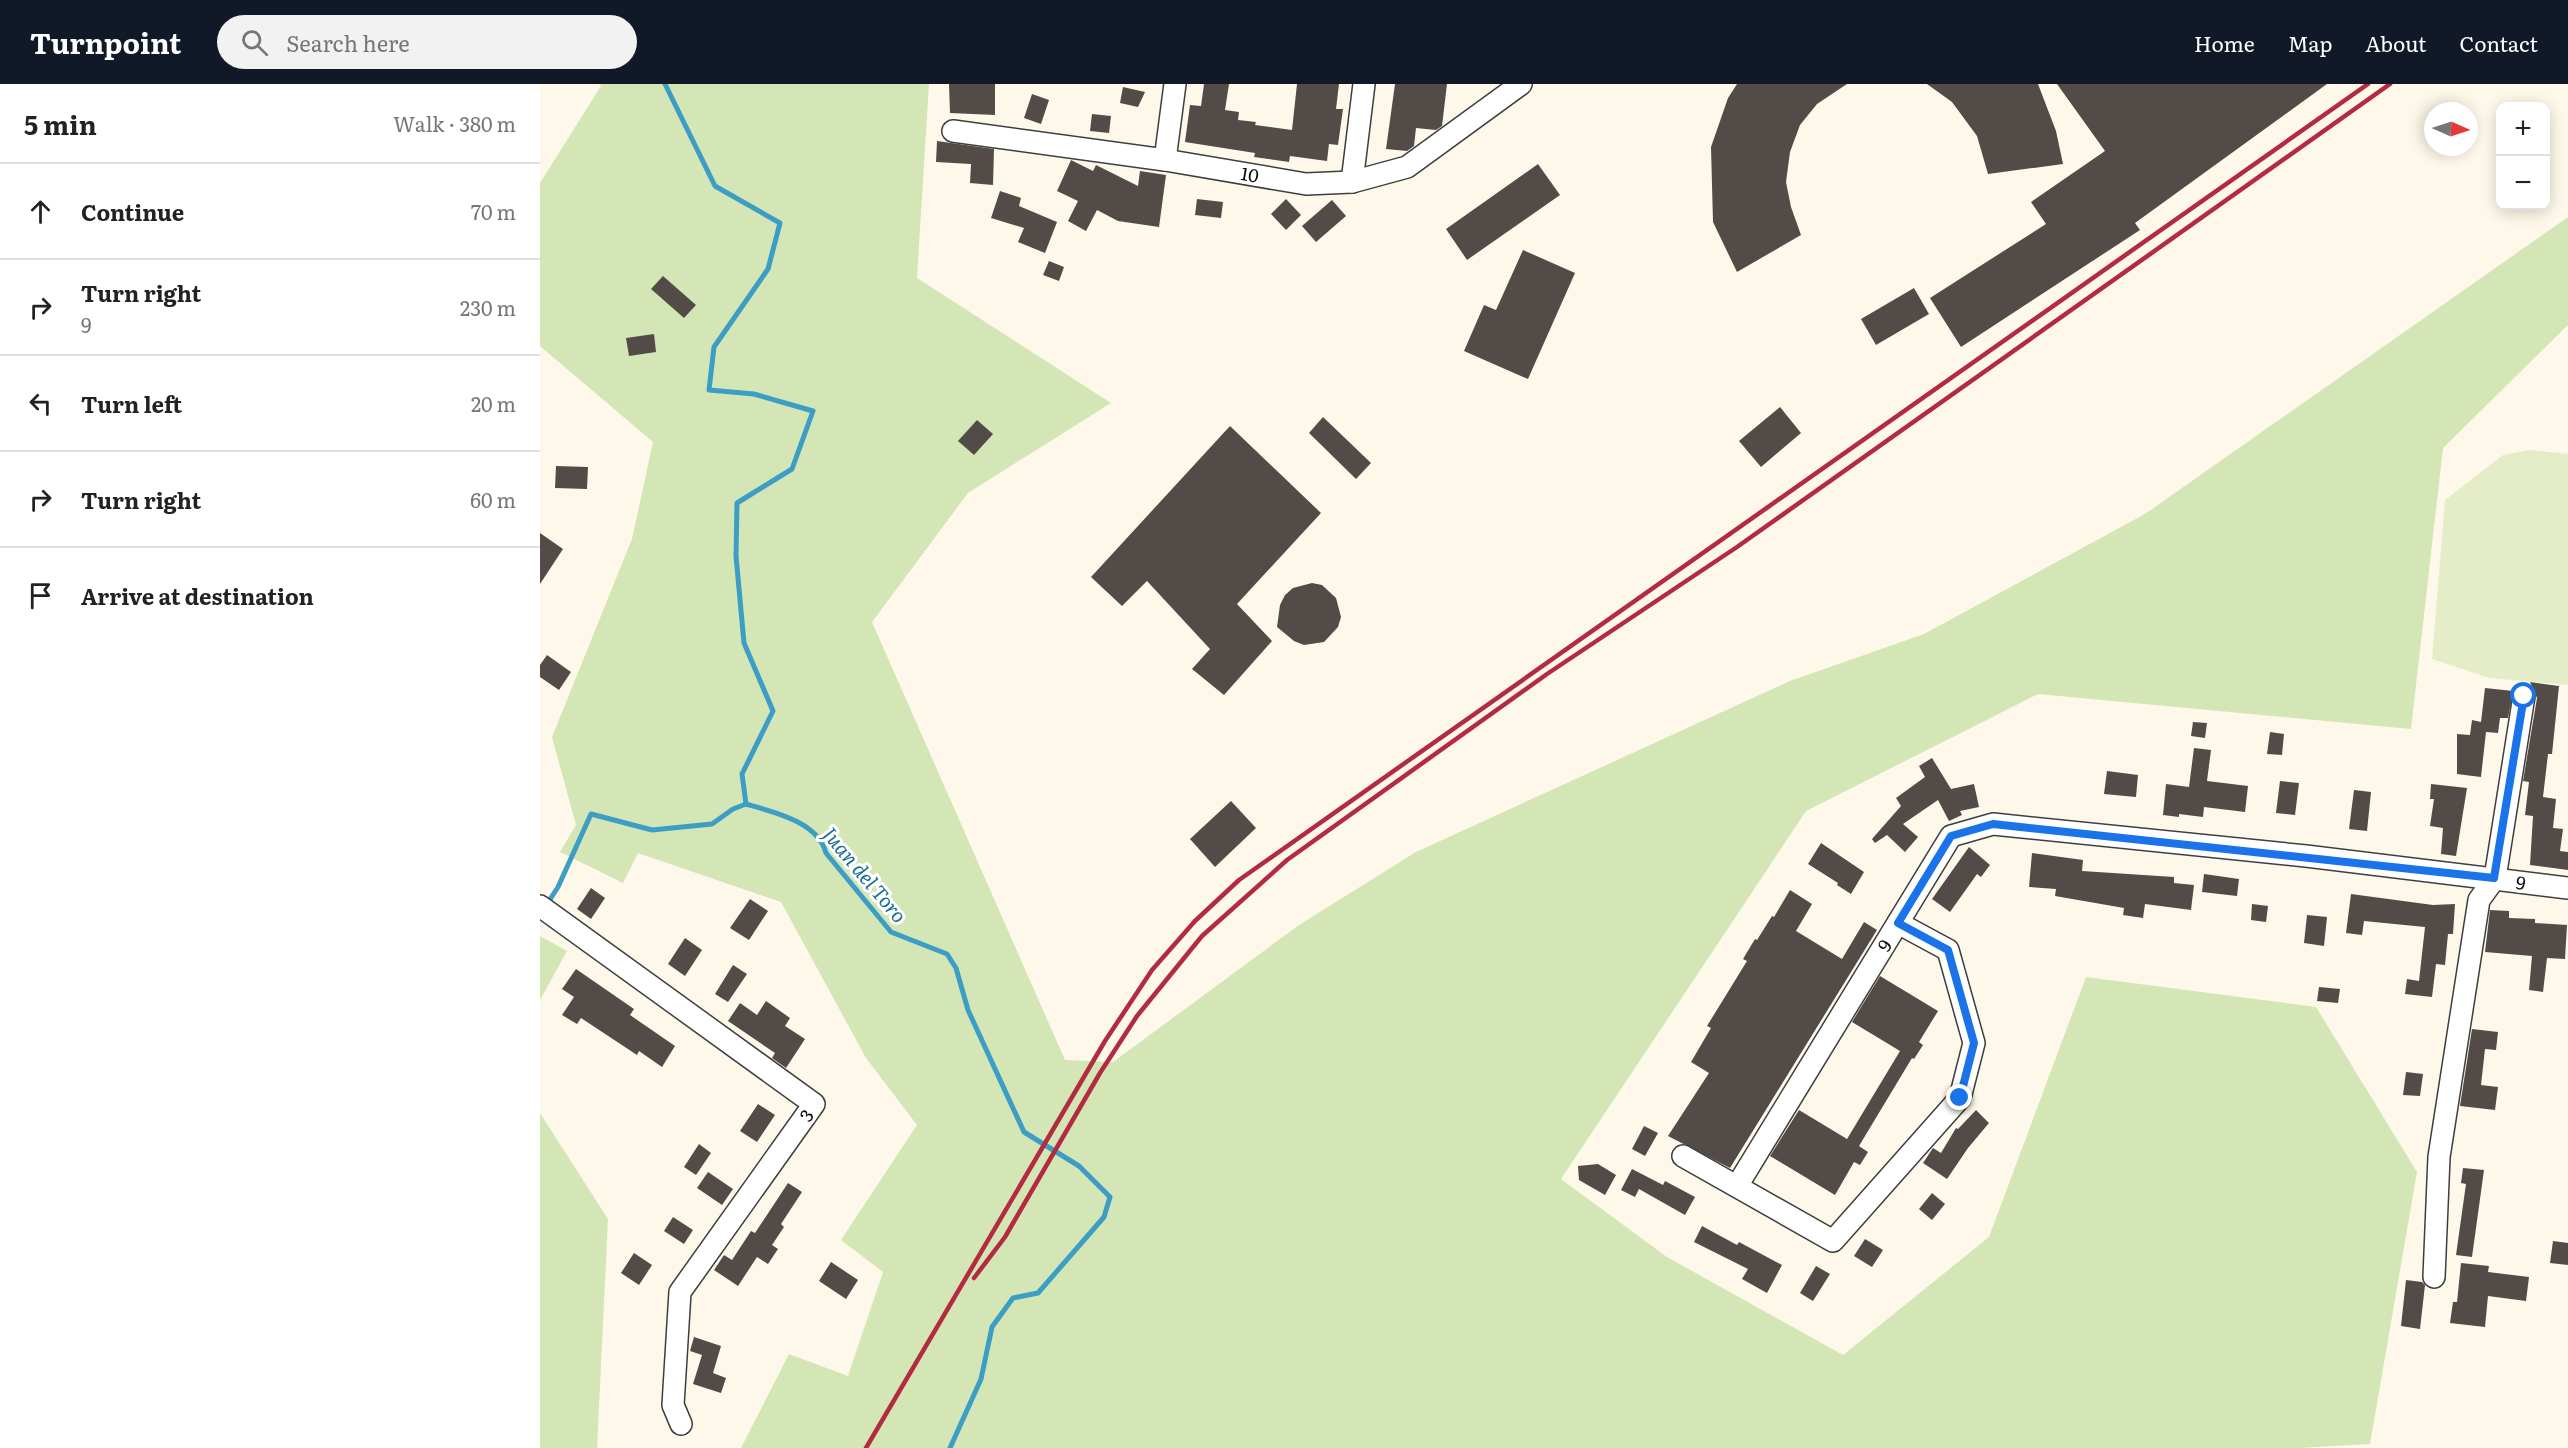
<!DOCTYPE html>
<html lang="en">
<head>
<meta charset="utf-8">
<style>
  body { margin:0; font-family:Literata,serif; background:#f2f2f2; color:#222 }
  .controls { position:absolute; right:18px; top:18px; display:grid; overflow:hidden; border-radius:12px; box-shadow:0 3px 15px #0003 }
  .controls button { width:54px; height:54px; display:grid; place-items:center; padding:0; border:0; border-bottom:2px solid #e0e0e0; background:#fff; color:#222; font:30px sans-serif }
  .compass { position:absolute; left:1884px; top:18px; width:54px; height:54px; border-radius:50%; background:#fff; box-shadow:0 3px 15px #0003; rotate:93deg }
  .stop { position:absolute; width:18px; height:18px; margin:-14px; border:4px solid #1a73e8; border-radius:50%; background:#fff }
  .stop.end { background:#1a73e8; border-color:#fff; box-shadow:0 2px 6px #0008 }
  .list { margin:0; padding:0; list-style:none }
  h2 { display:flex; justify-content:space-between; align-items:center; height:78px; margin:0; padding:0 24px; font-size:26px }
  h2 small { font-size:20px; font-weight:400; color:#767676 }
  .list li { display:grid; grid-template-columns:39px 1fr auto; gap:18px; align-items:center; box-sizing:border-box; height:96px; padding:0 24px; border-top:2px solid #e0e0e0 }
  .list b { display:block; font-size:22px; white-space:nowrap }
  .list p { margin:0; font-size:20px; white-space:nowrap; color:#767676 }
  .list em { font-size:20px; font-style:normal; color:#767676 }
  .icon { flex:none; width:33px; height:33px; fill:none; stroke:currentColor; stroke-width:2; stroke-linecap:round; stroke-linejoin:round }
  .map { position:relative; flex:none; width:2028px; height:1364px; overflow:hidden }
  header { display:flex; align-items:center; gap:36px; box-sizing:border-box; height:84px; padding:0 30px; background:#111827; color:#fff }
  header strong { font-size:28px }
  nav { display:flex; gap:33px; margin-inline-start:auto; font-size:21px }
  .search { width:420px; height:54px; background:#f2f2f2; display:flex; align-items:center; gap:15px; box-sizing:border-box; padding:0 21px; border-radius:33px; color:#767676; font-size:22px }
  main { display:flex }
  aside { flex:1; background:#fff }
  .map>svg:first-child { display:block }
  .green { fill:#d4e6b6 }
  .pitch { fill:#e5edc8 }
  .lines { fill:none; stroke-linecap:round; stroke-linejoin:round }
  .stream { stroke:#3d9ec5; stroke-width:5 }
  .building { fill:#534b48 }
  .street-casing { stroke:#3e3e3e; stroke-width:24 }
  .street { stroke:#fff; stroke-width:21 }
  .rail { stroke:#b32b41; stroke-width:4.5 }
  .route { stroke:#1a73e8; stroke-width:8 }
  .labels { text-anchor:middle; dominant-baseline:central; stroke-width:6; stroke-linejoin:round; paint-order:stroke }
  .street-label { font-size:18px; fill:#0b0b0b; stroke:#fff }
  .water-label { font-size:20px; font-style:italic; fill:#1c6e95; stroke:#fff }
</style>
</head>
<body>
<header>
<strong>Turnpoint</strong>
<div class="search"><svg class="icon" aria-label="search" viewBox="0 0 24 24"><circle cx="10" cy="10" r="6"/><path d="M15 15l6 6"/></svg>Search here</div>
<nav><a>Home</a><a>Map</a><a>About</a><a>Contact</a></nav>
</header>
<main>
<aside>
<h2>5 min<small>Walk · 380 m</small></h2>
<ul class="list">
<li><svg class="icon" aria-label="ahead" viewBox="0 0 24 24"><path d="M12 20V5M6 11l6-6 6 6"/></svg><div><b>Continue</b></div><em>70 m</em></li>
<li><svg class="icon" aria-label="right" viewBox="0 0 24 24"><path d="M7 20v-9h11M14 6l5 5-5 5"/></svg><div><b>Turn right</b><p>9</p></div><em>230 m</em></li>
<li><svg class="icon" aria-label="left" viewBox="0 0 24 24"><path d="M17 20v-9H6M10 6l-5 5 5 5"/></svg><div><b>Turn left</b></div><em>20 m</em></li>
<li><svg class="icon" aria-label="right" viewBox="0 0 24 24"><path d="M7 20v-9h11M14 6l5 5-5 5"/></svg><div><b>Turn right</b></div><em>60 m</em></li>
<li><svg class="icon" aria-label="arrive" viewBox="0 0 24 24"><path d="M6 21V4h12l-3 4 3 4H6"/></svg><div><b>Arrive at destination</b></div></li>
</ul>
</aside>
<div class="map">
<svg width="2028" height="1364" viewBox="0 0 2028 1364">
  <rect width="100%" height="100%" fill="#fef8ea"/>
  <g class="green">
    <polygon points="59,0 389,0 377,194 571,319 428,409 332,538 525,976 573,978 759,841 876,768 1250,597 1384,550 1605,430 2028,133 2028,241 1903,364 1871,645 1498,610 1266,727 1021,1095 1127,1173 1303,1271 1449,1153 1546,893 1776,923 1877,1088 1830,1360 1760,1364 201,1364 249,1270 308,1292 343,1188 301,1156 377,1041 326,974 241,818 98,769 83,799 20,768 36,741 12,653 92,455 113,358 0,262 0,99 61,2"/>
    <polygon points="0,852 27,867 0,916"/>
    <polygon points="0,1029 68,1135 57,1364 0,1364"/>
  </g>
  <polygon class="pitch" points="1990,366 2028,370 2028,601 1949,594 1892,575 1905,416 1963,371"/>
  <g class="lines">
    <g class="stream">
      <polyline points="125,0 175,102 240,139 228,185 174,263 169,306 214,310 273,327 252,385 197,419 196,472 204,559 233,627 202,690 206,720"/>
      <path d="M 206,720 C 234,728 278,738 286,769 L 351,848 L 407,870 L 416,884 L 428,926 L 484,1048 L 539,1082 L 570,1113 L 564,1133 L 498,1209 L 473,1214 L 452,1243 L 441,1295 L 410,1364"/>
      <polyline points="9,817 18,803 51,730 112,746 172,740 193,725 206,720"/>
    </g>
  </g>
  <g class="building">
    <polygon points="409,0 455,0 455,31 410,29"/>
    <polygon points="664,0 689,0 685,26 699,28 698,36 716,38 715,41 752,46 757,0 799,0 796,25 803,25 798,61 789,60 787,77 750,72 749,78 714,73 715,69 645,58 650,21 661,22"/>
    <polygon points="855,0 907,0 902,42 896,46 876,44 874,62 867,67 846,65"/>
    <polygon points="1197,0 1307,0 1277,20 1260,41 1250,68 1246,98 1251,123 1261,151 1197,188 1173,138 1171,63 1188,14"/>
    <polygon points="1387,0 1498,0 1516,47 1523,80 1448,90 1437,52 1412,18"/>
    <polygon points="1517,0 1787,0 1595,139 1600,146 1421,263 1390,214 1506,140 1491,118 1565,67"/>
    <polygon points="583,3 605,8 598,23 580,19"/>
    <polygon points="492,10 509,16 501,40 484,34"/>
    <polygon points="552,30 571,32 569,49 550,47"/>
    <polygon points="397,57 454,65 453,101 430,99 431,80 396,78"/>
    <polygon points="531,76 553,87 556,81 598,102 600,87 626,91 619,143 578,137 557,126 546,147 528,137 538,117 517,107"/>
    <polygon points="998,80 1020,111 927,176 906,145"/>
    <polygon points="460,107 481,114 479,122 517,138 505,169 478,158 484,144 451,134"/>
    <polygon points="657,115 683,118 681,134 655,131"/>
    <polygon points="746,115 761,131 746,146 731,130"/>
    <polygon points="792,116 806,132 776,158 762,142"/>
    <polygon points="983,166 1035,189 988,295 924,267 944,221 956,226"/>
    <polygon points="509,177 524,183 519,197 503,191"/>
    <polygon points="123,192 156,221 144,234 111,205"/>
    <polygon points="1374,204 1389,230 1336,261 1321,235"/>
    <polygon points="114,250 116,268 89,272 86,254"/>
    <polygon points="1240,323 1261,349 1221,383 1199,357"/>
    <polygon points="783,333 831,379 816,395 769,349"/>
    <polygon points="437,336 453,350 434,371 418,357"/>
    <polygon points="690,342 781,429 697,520 732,557 684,611 652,585 670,565 607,497 582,522 551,493"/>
    <polygon points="16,382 48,383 47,405 15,404"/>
    <polygon points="0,449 23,465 0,500"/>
    <polygon points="772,499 782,501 796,514 801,533 798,543 784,558 764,561 754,557 737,543 740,521 745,511 753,504"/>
    <polygon points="7,571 31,588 19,606 0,593 0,581"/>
    <polygon points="1990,598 2019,602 2012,670 2008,670 2003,713 2016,715 2013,744 2023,745 2020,767 2028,768 2028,786 1990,781 1993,732 1985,731 1989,698 1983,697 1997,614"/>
    <polygon points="1945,604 1973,607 1968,634 1960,634 1958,649 1946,648 1941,693 1917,690 1917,650 1930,651 1932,636 1941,638"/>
    <polygon points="1653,638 1667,639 1665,654 1651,652"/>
    <polygon points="1730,648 1744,650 1742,671 1727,670"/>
    <polygon points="1654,664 1671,666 1667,697 1708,702 1705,728 1664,723 1663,733 1639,730 1639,733 1623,731 1626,700 1649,703"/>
    <polygon points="1392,674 1411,705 1434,700 1439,723 1420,727 1422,731 1409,737 1398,716 1363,740 1378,753 1365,768 1347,751 1335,759 1332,755 1361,722 1356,714 1385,693 1379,682"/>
    <polygon points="1567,687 1598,691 1596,713 1564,710"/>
    <polygon points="1740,697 1759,699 1755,731 1736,729"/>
    <polygon points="1891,700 1927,704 1916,772 1901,770 1903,744 1890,742 1894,715 1890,715"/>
    <polygon points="1814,706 1831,708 1827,747 1809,745"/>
    <polygon points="691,717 716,744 675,783 650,755"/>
    <polygon points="1281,759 1324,788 1311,810 1297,801 1298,799 1268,780"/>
    <polygon points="1429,763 1450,781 1441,793 1437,790 1410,828 1392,815"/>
    <polygon points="1492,769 1543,776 1542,787 1634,793 1634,799 1654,801 1651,826 1605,820 1603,834 1583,831 1584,824 1515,812 1516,805 1489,803"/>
    <polygon points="1664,790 1699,795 1697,812 1662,808"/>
    <polygon points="51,804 65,814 51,835 37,825"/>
    <polygon points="1250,806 1272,820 1256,847 1302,875 1324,838 1337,846 1190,1084 1128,1052 1169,989 1151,978 1171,944 1167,942 1207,877 1203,875 1215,855 1217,856 1232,832 1234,833"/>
    <polygon points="1811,810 1893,821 1915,820 1913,850 1908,850 1905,881 1896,880 1892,913 1865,910 1867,895 1879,897 1885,843 1824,837 1822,851 1806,849"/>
    <polygon points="210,815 228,827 209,856 190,844"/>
    <polygon points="1712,820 1728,822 1726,838 1711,836"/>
    <polygon points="1950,826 1969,827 1969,834 1995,835 1995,839 2027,841 2025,875 2007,874 2003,908 1989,906 1992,872 1945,868"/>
    <polygon points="1767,831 1787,833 1784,862 1764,859"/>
    <polygon points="145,854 162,866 145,892 128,880"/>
    <polygon points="193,881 207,890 188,918 175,910"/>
    <polygon points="36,885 94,925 90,931 135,962 122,983 99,967 97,971 41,934 37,940 22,931 34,913 22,905"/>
    <polygon points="1340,892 1398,927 1379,958 1383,961 1374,975 1372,974 1319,1062 1328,1068 1320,1081 1314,1078 1295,1111 1230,1072 1259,1026 1307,1055 1360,967 1312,938"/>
    <polygon points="1779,903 1800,905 1798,919 1777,917"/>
    <polygon points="226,917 250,934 245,942 265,955 246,984 232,974 235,969 188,937 200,919 217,931"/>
    <polygon points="1932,945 1958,948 1956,966 1945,965 1941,1001 1958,1003 1955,1026 1920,1022"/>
    <polygon points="1866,988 1883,990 1880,1012 1863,1011"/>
    <polygon points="218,1020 235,1031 217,1058 200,1047"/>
    <polygon points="1436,1026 1449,1039 1428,1064 1407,1095 1383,1079 1393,1064 1401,1069 1416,1044 1418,1045"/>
    <polygon points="1104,1042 1118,1049 1105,1072 1092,1065"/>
    <polygon points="159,1060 171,1069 156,1091 144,1083"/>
    <polygon points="1058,1080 1076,1091 1065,1111 1039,1096 1038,1082"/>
    <polygon points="1923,1084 1944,1086 1932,1173 1916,1171 1926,1100 1921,1099"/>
    <polygon points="1092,1085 1123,1101 1125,1097 1155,1113 1145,1131 1099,1105 1095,1113 1081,1106"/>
    <polygon points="168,1088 193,1105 182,1121 157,1104"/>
    <polygon points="248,1099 262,1108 241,1140 244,1143 232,1161 238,1165 228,1180 217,1173 198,1202 174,1186 184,1171 192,1176 211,1147 215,1149"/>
    <polygon points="1392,1109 1405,1120 1392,1136 1379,1125"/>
    <polygon points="133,1133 153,1146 144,1160 124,1147"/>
    <polygon points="1162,1142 1197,1161 1199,1158 1242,1181 1227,1209 1202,1195 1208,1185 1154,1158"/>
    <polygon points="1325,1155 1343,1166 1332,1183 1314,1172"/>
    <polygon points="2013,1157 2028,1159 2028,1181 2010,1179"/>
    <polygon points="94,1169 112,1181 99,1201 81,1189"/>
    <polygon points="291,1178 318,1196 306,1215 279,1197"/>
    <polygon points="1921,1179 1949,1182 1948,1188 1989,1193 1986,1217 1948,1212 1945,1243 1910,1239 1913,1218 1917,1218"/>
    <polygon points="1276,1182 1290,1190 1273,1217 1260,1209"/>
    <polygon points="1866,1196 1882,1198 1885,1201 1880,1245 1861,1242"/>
    <polygon points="154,1253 181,1262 173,1289 186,1294 181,1309 153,1300 162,1271 150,1267"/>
  </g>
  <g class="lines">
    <g class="street-casing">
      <g id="street">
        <polyline points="413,47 625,76 766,100 812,98 867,83 981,0"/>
        <polyline points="625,76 635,0"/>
        <polyline points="812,98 824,0"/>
        <polyline points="0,822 274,1020 140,1208 133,1321 141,1340"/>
        <polyline points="1143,1072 1293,1157 1420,1014 1434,959 1408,866 1358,839"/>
        <polyline points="1197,1102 1411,752 1453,740 1766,772 2028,804"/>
        <polyline points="1894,1193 1899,1073 1939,816 1955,794 1984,612"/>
      </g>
    </g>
    <use href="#street" class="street"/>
    <g class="rail">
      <polyline points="434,1194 465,1153 560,989 597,932 662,852 747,776 1007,590 1197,463 1850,0"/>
      <polyline points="326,1364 565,957 612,886 655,837 699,796 1828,0"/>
    </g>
  </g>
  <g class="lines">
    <polyline class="route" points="1420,1014 1434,959 1408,866 1358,839 1411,752 1453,740 1954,794 1984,612"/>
  </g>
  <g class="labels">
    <g class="street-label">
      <text transform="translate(710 90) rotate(10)">10</text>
      <text transform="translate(1981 798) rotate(8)">9</text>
      <text transform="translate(1344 861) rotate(-58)">9</text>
      <text transform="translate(266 1031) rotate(-55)">3</text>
    </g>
    <g class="water-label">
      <text transform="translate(326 790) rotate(50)">Juan del Toro</text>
    </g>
  </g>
</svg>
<div class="controls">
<button>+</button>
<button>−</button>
</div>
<svg class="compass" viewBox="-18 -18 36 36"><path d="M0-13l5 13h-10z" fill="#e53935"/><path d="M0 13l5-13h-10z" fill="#767676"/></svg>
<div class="stop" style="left:1984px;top:612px"></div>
<div class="stop end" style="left:1420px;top:1014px"></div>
</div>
</main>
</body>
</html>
